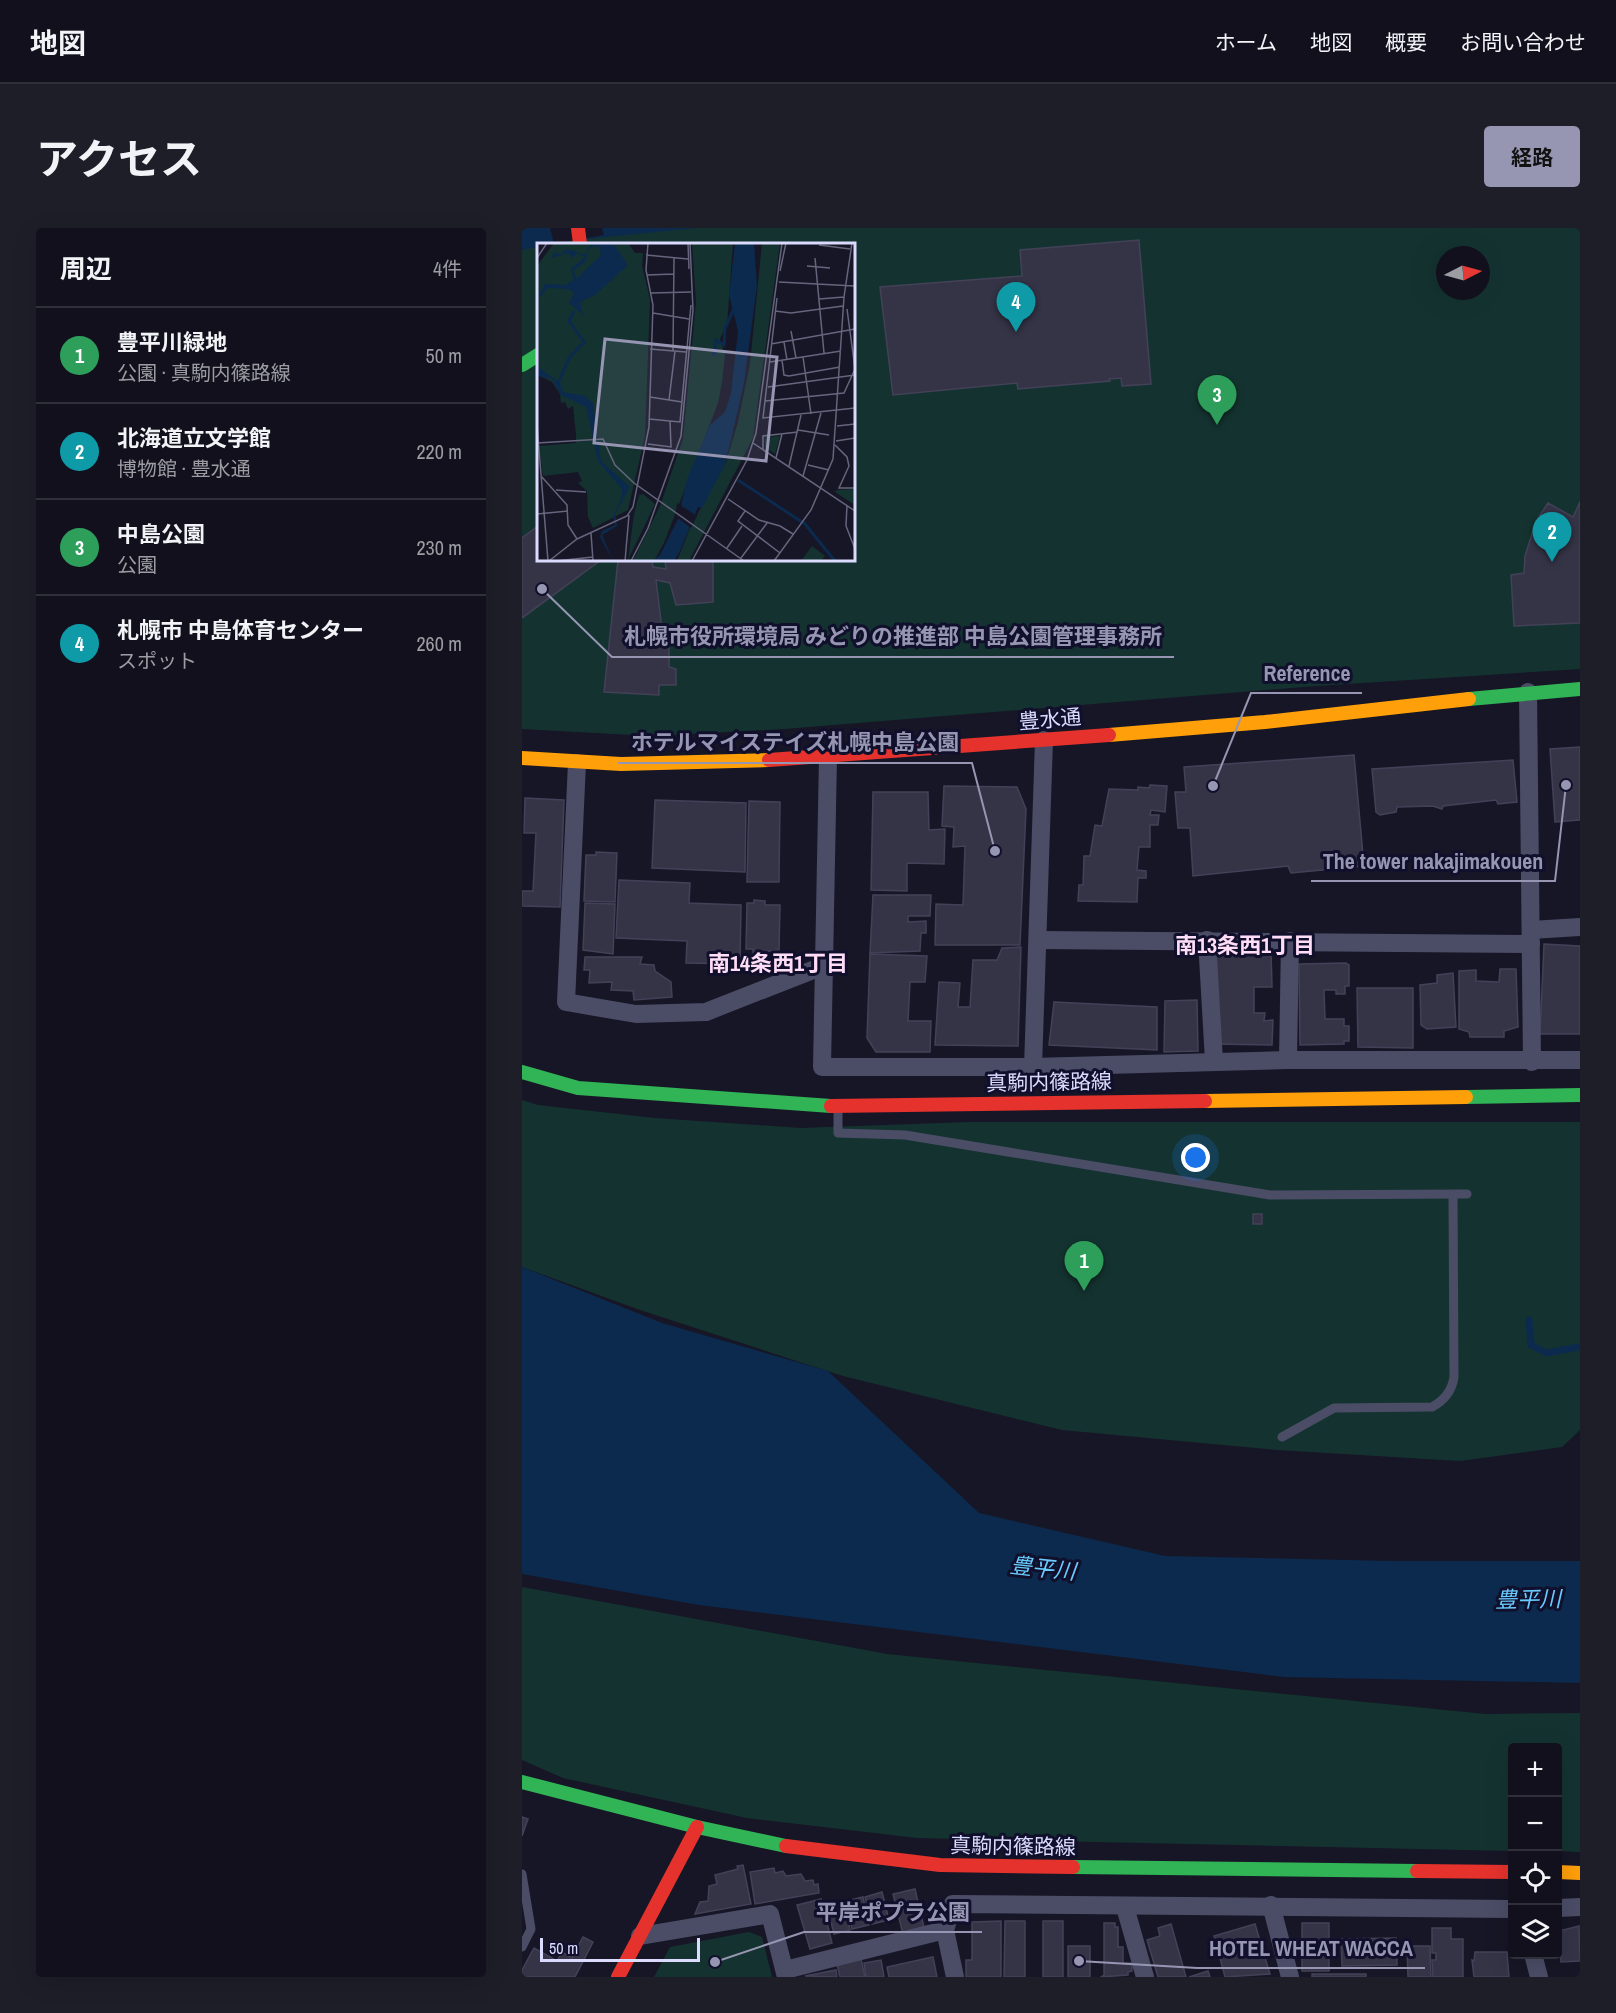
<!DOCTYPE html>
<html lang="ja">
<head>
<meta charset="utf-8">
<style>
  body { margin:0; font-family:"Archivo Narrow","Noto Sans JP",sans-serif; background:#1e1e29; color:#f1f3f6 }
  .controls { position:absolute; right:18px; bottom:18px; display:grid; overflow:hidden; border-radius:6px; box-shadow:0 6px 24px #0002 }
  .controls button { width:54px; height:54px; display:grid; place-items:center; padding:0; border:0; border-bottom:2px solid #30303b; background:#11101c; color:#f1f3f6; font:30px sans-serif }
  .compass { position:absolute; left:914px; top:18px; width:54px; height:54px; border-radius:50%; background:#11101c; box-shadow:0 6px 24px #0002; rotate:84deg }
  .scale { position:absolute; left:18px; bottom:15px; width:160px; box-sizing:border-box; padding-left:6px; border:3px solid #dbdbff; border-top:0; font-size:16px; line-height:21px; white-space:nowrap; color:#dbdbff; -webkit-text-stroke:4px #11102c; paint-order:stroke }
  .you { position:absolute; left:674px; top:930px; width:21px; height:21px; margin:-15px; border:4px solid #fff; border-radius:50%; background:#1a73e8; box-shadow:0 0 0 9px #1a73e833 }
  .badge { display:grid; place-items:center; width:39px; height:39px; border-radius:50%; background:#9696b3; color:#fff; font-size:20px; font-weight:700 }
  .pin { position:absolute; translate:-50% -50px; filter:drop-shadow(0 2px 3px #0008) }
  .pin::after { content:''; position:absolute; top:32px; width:21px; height:18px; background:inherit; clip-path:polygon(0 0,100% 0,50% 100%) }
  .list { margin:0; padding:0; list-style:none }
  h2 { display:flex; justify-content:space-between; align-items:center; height:78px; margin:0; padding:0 24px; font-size:26px }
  h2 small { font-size:20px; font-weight:400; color:#9c9da3 }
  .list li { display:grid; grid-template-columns:39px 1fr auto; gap:18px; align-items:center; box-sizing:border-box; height:96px; padding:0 24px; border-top:2px solid #30303b }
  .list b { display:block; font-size:22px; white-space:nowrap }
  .list p { margin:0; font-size:20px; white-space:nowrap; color:#9c9da3 }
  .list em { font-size:20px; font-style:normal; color:#9c9da3 }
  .icon { flex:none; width:33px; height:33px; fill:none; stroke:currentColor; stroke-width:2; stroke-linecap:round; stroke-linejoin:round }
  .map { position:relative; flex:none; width:1058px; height:1749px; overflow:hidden; border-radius:6px }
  header { display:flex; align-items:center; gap:36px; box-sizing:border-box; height:84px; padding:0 30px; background:#11101c; border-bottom:2px solid #30303b }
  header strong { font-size:28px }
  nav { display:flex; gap:33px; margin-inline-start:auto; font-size:21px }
  .intro { display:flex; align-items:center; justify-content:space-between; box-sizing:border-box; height:144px; padding:0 36px }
  h1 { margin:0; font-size:42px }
  .button { padding:15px 27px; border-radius:6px; background:#9696b3; color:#111; font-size:21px; font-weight:700 }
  main { display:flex; gap:36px; padding:0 36px }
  aside { flex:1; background:#11101c; border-radius:6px; box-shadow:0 6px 24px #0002 }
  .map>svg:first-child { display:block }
  .green { fill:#143330; fill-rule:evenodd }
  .water { fill:#0b2a4d }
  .pier { fill:#171626 }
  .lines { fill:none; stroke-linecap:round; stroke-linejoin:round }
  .stream { stroke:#0b2a4d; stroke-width:7 }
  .building { fill:#353447; stroke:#434158; stroke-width:1.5 }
  .lane { stroke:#4b4d67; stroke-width:9 }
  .street { stroke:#4b4d67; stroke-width:18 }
  .fast { stroke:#30b455; stroke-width:14 }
  .slow { stroke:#ff9f0a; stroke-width:14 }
  .jam { stroke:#e5322d; stroke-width:14 }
  .labels { text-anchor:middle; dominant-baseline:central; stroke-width:6; stroke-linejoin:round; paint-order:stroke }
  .street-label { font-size:21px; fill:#dbdbff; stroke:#11102c }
  .neighbourhood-label { font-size:22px; font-weight:bold; fill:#ffddf7; stroke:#11102c }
  .water-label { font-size:22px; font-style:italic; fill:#69cbff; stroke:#11102c }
  .inset-river { fill:none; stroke:#0b2a4d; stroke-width:3 }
  .inset-road { fill:none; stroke:#65657d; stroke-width:1.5 }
  .view { fill:#9696b3; fill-opacity:0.15; stroke:#9696b3; stroke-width:3 }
  .inset-edge { fill:none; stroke:#dbdbff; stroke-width:3 }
  .leader { fill:none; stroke:#9696b3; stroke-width:2 }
  .callout-dot { fill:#9696b3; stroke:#11102c; stroke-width:2 }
  .callout-label { font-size:22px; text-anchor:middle; font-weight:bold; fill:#9696b3; stroke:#11102c; stroke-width:6; stroke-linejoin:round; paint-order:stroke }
</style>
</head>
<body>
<header>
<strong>地図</strong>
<nav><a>ホーム</a><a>地図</a><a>概要</a><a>お問い合わせ</a></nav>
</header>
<div class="intro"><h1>アクセス</h1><a class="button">経路</a></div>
<main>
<aside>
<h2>周辺<small>4件</small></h2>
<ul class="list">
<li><span class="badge" style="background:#2e9e5b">1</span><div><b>豊平川緑地</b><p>公園 · 真駒内篠路線</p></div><em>50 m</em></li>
<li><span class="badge" style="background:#0f9aa8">2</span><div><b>北海道立文学館</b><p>博物館 · 豊水通</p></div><em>220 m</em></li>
<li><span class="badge" style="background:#2e9e5b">3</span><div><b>中島公園</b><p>公園</p></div><em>230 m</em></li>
<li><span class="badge" style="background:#0f9aa8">4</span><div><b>札幌市 中島体育センター</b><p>スポット</p></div><em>260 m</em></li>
</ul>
</aside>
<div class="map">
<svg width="1058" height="1749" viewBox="0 0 1058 1749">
  <rect width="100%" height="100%" fill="#171626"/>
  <g class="green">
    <path d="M 0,0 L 1058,0 L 1058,441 L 794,458 L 262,501 L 129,508 L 0,501 ZM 16,16 L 332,16 L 332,332 L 16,332 ZM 923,27 L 959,27 L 959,63 L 923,63 Z"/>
    <polygon points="0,872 16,877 133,890 279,900 447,894 1058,894 1058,1202 1040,1219 938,1233 755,1222 540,1202 321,1148 118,1082 0,1039"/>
    <polygon points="0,1359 365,1426 963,1486 1058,1485 1058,1624 1036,1623 1036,1520 990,1520 990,1623 395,1610 225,1590 41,1550 0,1532"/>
    <polygon points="227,1704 240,1709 250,1749 132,1749 148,1719"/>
  </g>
  <g class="water">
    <polygon points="0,0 174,0 16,16 16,19 0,22"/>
    <polygon points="0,1039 140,1095 306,1143 457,1285 643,1328 869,1333 1058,1333 1058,1455 762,1449 177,1377 0,1346"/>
  </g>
  <polygon class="pier" points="28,0 80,0 82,7 32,16"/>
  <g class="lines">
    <polyline class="stream" points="1007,1092 1009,1117 1024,1125 1058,1119"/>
  </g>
  <g class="building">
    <polygon points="617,12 629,156 600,158 599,150 587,151 588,153 496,161 495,155 371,167 358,59 500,48 498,22"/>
    <polygon points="1058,274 1058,395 992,398 989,347 1002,345 1003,328 1014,293 1026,275 1051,289"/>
    <polygon points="16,298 16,332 79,332 0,390 0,310"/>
    <polygon points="96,332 130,332 131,339 144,341 143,332 191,332 191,374 154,377 148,355 134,352 141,410 147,409 147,439 154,441 154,457 137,457 137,467 82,464"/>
    <polygon points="1058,519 1058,592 1033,594 1028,521"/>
    <polygon points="832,527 842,638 769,645 766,638 671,648 668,600 656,600 653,564 664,564 662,539"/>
    <polygon points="991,532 995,574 976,576 974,572 921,578 920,581 911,578 875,579 874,584 858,587 854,584 850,541"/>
    <polygon points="628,557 645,558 643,584 629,582 628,587 637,587 636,597 628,597 628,619 617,619 615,642 624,643 624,650 616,650 615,674 556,673 557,657 561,657 562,628 568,628 573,597 580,598 587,561 616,562 616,559 627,560"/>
    <polygon points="422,558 495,559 504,581 498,717 413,717 414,676 441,677 443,618 431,619 432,599 420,598"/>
    <polygon points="351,564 406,564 407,602 423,601 422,636 385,635 385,663 349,662"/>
    <polygon points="3,570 42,572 38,679 0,678 0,663 11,663 14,605 2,605"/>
    <polygon points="133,572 224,575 223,644 130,640"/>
    <polygon points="227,573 258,574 257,654 225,654"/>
    <polygon points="74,624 95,625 93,674 62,673 64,627 74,627"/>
    <polygon points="97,652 168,655 167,675 219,677 218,736 164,735 165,713 94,710"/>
    <polygon points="351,667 409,667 408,688 386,688 386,694 404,693 404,705 399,705 398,723 348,725"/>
    <polygon points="232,672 243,673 243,677 258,677 257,722 231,725 231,721 224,721 225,675 232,675"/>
    <polygon points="63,675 93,676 91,726 61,722"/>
    <polygon points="1022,716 1058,718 1058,806 1018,806"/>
    <polygon points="499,719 496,818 413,817 417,754 438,755 436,779 448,779 451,732 475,732 480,720"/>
    <polygon points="749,723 750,759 732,759 732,785 743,785 742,793 751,792 750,817 692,816 693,726"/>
    <polygon points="348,726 405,728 403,754 388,754 386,793 409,793 408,824 354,824 345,810"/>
    <polygon points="63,729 120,729 118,736 132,737 133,743 149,754 150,769 112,772 111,763 89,762 90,754 67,755 68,742 62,742"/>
    <polygon points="824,735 827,737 827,758 823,758 823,766 814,766 814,762 802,762 803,791 822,791 822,798 827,798 827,813 822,813 822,816 778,817 777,736"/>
    <polygon points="978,741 994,741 996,799 982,803 982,809 948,809 947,804 937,801 937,743 954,742 954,753 977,754"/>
    <polygon points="931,745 934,799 905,801 899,797 898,757 915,755 915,747"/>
    <polygon points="835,760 891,760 891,820 836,819"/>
    <polygon points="675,772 676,823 642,824 643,773"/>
    <polygon points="532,774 635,779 635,822 527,817"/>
    <rect x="731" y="986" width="9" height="10"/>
    <polygon points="0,1589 6,1591 0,1608"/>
    <polygon points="221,1637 229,1676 173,1686 178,1674 186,1673 187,1658 195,1656 193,1647 216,1641 215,1638"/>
    <polygon points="252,1640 253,1645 261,1643 264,1648 279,1646 283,1653 291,1652 292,1657 296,1656 297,1665 233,1676 228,1644"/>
    <polygon points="393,1661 402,1700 381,1706 371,1666"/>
    <polygon points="360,1664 367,1692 350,1696 343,1669"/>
    <polygon points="341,1669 347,1697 330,1701 324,1673"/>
    <polygon points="299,1671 310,1715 288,1721 275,1677"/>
    <polygon points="322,1673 328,1702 312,1706 305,1677"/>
    <polygon points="479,1693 479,1749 444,1749 444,1732 450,1732 450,1694"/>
    <polygon points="483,1693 503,1693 503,1749 482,1749"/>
    <rect x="521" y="1693" width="20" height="56"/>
    <polygon points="582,1695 593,1695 593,1699 596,1699 596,1719 601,1719 601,1735 610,1735 610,1743 606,1744 606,1747 579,1749 582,1747"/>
    <rect x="780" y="1695" width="27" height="48"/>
    <polygon points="649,1696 664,1749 636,1749 625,1712 638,1708 636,1700"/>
    <polygon points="733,1696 748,1746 703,1749 692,1708"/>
    <polygon points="1057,1698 1058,1733 1039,1734 1037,1703"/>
    <polygon points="910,1700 929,1700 929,1711 941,1711 941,1749 911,1749 910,1732 914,1732 914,1725 910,1725"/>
    <polygon points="61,1709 71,1714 53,1749 0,1749 0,1742 12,1720 35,1733 40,1724 50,1730"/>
    <polygon points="874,1710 875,1737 820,1738 819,1711"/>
    <rect x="546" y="1718" width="22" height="31"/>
    <polygon points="885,1718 908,1718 909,1749 886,1749"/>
    <polygon points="953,1724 985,1724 987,1749 952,1749 950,1732 952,1733"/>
    <polygon points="411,1729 415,1749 367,1749 365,1739"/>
    <polygon points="339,1731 343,1749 318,1749 315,1736"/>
    <polygon points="359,1732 362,1749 344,1749 342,1735"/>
    <polygon points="314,1742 315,1749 283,1748"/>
    <polygon points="686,1743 688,1749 667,1749"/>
    <rect x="790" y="1746" width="54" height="3"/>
  </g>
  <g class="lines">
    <g class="lane">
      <polyline points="316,880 316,905 383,907 748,967 945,966"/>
      <path d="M 760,1209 L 812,1180 L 910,1179 C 923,1172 930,1163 932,1149 L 931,967"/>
      <polyline points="0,1646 9,1701 0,1719"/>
    </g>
    <g class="street">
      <polyline points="1006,464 1010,834"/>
      <polyline points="306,529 300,839 511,839 766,832 1058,832"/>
      <polyline points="55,535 44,774 114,786 184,784 301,738"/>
      <polyline points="1009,702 1058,699"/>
      <polyline points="516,712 1009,716"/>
      <polyline points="685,712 692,833"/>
      <polyline points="766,832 768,713"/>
      <polyline points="511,839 522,512"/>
      <polyline points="749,1677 768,1749"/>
      <polyline points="603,1679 623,1749"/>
      <polyline points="1036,1680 1058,1679"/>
      <polyline points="118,1708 248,1686 264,1749"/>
      <polyline points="1011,1726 1017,1749"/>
      <polyline points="263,1742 423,1702"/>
      <polyline points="433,1749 423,1702 431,1676 990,1681"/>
    </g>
    <g class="fast">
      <polyline points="0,137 16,127"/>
      <polyline points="947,471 1058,461"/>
      <polyline points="0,844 56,860 309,878"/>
      <polyline points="944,869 1058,867"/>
      <polyline points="0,1554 175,1599 264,1618"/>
      <polyline points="551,1639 895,1643"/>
    </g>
    <g class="slow">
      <polyline points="587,507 743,494 947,471"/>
      <polyline points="0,530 99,536 247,532"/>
      <polyline points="683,873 944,869"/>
      <polyline points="1036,1644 1058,1645"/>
    </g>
    <g class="jam">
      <polyline points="56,0 58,16"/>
      <polyline points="247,532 587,507"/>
      <polyline points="309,878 683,873"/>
      <polyline points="264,1618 418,1637 551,1639"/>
      <polyline points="895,1643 990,1644"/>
      <polyline points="96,1749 175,1599"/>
    </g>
  </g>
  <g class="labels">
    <g class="street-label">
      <text transform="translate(528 491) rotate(-5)">豊水通</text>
      <text transform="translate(527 854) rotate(-1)">真駒内篠路線</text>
      <text transform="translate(491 1618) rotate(1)">真駒内篠路線</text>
    </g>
    <g class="neighbourhood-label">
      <text x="723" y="717">南13条西1丁目</text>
      <text x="256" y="735">南14条西1丁目</text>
    </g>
    <g class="water-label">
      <text transform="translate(521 1340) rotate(6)">豊平川</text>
      <text transform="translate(1006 1371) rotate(-1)">豊平川</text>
    </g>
  </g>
  <g transform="translate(15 15)">
    <rect width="318" height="318" fill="#171626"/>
    <path d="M 91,0 L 98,10 L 106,10 L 105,23 L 113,56 L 108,193 L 91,267 L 56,285 L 51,274 L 50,248 L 41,240 L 45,238 L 41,229 L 6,233 L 2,203 L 39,200 L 39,192 L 36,163 L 31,166 L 28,159 L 24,160 L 23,151 L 15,139 L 1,132 L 0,23 L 17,0 ZM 155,0 L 196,0 L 190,81 L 183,96 L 188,111 L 185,139 L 181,160 L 127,300 L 117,318 L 96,318 L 123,263 L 146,196 L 159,59 ZM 225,0 L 243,0 L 216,195 L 152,318 L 140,318 L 153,285 L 189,219 L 201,179 L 213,121 ZM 243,193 L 238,211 L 228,204 L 228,194 ZM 318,246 L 318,262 L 298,249 L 300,247 ZM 106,251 L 118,261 L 91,317 L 97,271 L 102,252 ZM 275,303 L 288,313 L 284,318 L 264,318 Z" fill="#143330"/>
    <path d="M 69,0 L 78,3 L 91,22 L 58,52 L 43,59 L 46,72 L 32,60 L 37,50 L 31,46 L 11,45 L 0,57 L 8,41 L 28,42 L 37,37 L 34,26 L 48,14 L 41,10 L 35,15 L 31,10 L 14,15 L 17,10 L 24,11 L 30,6 L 49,12 L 52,3 ZM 62,3 L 64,12 L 40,35 L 36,28 L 48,19 L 52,5 ZM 198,0 L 217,0 L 220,43 L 207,140 L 194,197 L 188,221 L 165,265 L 161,264 L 143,308 L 137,318 L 115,318 L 123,312 L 141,276 L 150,236 L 173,182 L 188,169 L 194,151 L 201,88 L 192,52 ZM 0,123 L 23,140 L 26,149 L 48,153 L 56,160 L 64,218 L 93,244 L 78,271 L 80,283 L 65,292 L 76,318 L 63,294 L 65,288 L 78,282 L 76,273 L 85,254 L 85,246 L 61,218 L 49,164 L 24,152 L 15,136 L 1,133 Z" fill="#0b2a4d" fill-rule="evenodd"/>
    <path d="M 140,260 L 160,273 L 154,285 L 138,273 Z" fill="#171626"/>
    <path class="inset-river" d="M 175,112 L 178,111 L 179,97 L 187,102 L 188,85 L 197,66M 21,140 L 32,115 L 47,99 L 32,78 L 37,68M 70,227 L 88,244 L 87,253M 201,237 L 268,281 L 298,318"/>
    <path class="inset-road" d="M 151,0 L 152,26M 282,2 L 313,6M 109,12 L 151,16M 0,15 L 10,0M 278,15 L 287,110M 270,23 L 293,25M 243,28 L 249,0M 110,32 L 137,31M 242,39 L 318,43M 114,50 L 154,49M 240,55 L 226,175 L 318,165M 282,56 L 307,54M 238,68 L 254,70 L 306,63M 116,70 L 152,76M 254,88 L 259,115M 247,99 L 250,117M 234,101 L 318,86M 113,106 L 149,109M 136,108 L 137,15M 266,114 L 274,171M 245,117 L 247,132 L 252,133 L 303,124M 233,119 L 304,108M 231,144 L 318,132M 113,154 L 145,159M 132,157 L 138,108M 228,158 L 307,150 L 318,126 L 310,66M 112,176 L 143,179 L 154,62M 0,182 L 11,318M 300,183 L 318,181M 261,187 L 292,192M 299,198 L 318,195M 0,200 L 66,196 L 78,222 L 97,240 L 207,318M 216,200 L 318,268M 111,201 L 134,204 L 133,178M 298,202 L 310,214 L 312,223 L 302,245 L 318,245M 226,206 L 226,193 L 261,189M 239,215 L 245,191M 271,222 L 292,227M 252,223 L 264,172M 4,233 L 30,262 L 31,282 L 40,296M 266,233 L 284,170M 19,247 L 49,249M 191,256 L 222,277 L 243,283 L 256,291M 310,262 L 309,283 L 318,306M 208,268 L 201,278 L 243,310M 0,271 L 31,268M 54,290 L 56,318M 190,305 L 205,283M 204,315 L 230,280M 12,318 L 40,296 L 90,273 L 96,264 L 112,184 L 116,62 L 109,27 L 111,0M 19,318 L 56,314M 88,318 L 92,272M 94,318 L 111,285 L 144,193 L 156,67 L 153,0M 155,318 L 210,217 L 219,190 L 245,0M 237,318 L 274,267 L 296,216 L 307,54 L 315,0"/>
    <path class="view" d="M 68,96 L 240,114 L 229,218 L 57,200 Z"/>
    <rect width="318" height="318" class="inset-edge"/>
  </g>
  <path class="leader" d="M20 361L90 429H652M691 558L729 465H840M473 623L450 535H96M1044 557L1033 653H789M193 1734L282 1704H460M557 1733L675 1740H903"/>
  <g class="callout-dot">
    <circle cx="20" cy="361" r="6"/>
    <circle cx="691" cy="558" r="6"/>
    <circle cx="473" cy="623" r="6"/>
    <circle cx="1044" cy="557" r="6"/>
    <circle cx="193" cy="1734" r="6"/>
    <circle cx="557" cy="1733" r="6"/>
  </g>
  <g class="callout-label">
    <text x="371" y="416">札幌市役所環境局 みどりの推進部 中島公園管理事務所</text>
    <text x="785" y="453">Reference</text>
    <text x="273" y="522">ホテルマイステイズ札幌中島公園</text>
    <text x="911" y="641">The tower nakajimakouen</text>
    <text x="371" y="1692">平岸ポプラ公園</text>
    <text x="789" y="1728">HOTEL WHEAT WACCA</text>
  </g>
</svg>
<div class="controls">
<button>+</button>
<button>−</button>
<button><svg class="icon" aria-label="locate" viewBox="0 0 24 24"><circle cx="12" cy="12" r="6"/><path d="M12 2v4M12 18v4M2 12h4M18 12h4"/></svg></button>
<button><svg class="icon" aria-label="layers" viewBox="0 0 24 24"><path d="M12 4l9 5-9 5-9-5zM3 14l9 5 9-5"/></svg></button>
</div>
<svg class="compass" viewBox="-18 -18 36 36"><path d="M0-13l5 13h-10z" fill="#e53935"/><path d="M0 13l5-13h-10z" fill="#9c9da3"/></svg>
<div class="scale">50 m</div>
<div class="you"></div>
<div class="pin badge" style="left:562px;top:1063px;background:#2e9e5b">1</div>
<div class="pin badge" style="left:1030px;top:334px;background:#0f9aa8">2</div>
<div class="pin badge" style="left:695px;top:197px;background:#2e9e5b">3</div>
<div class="pin badge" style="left:494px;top:104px;background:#0f9aa8">4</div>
</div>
</main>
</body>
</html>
